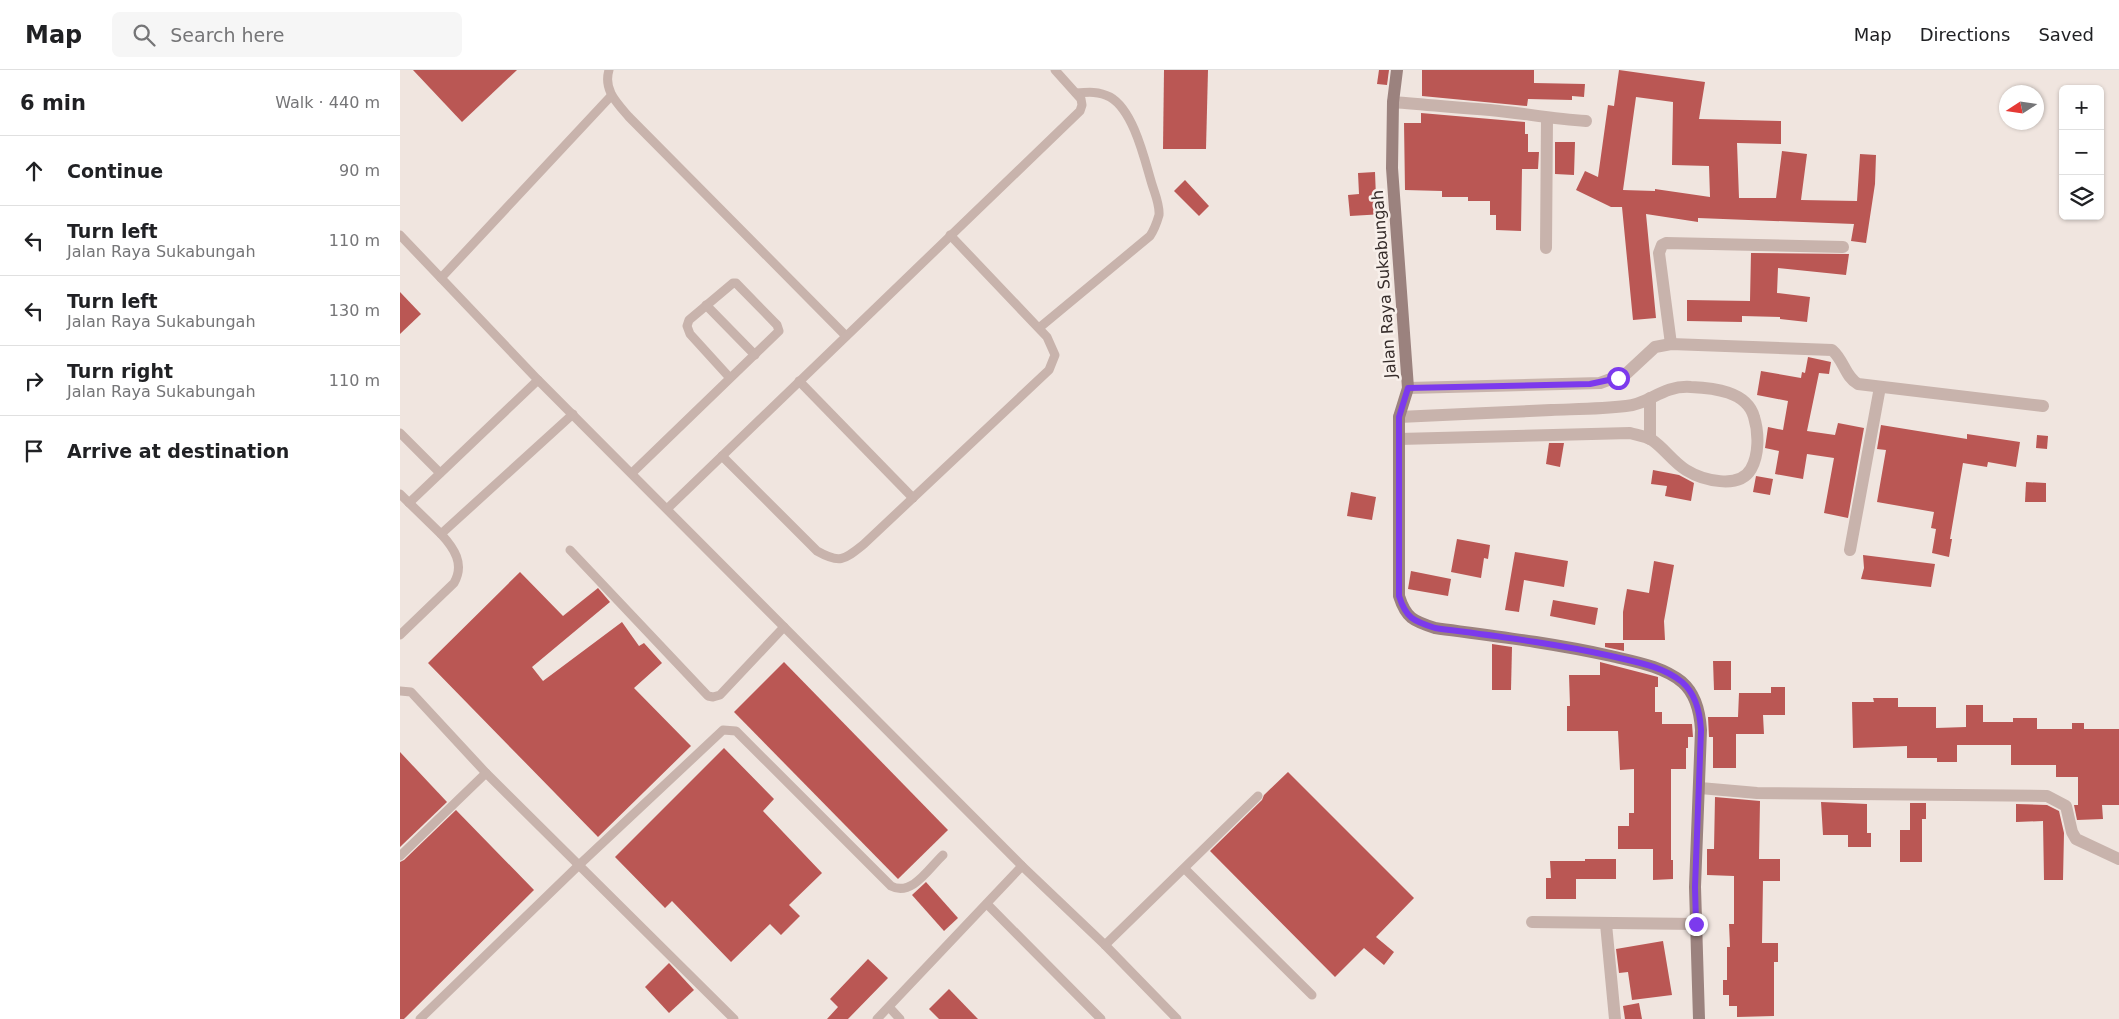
<!DOCTYPE html>
<html lang="en">
<head>
<meta charset="utf-8">
<style>
  body { margin:0; font-family:"DejaVu Sans",sans-serif; background:#f6f6f6; color:#202124 }
  .controls { position:absolute; right:15px; top:15px; display:grid; overflow:hidden; border-radius:8px; box-shadow:0 1px 4px #0004 }
  .controls button { width:45px; height:45px; display:grid; place-items:center; padding:0; border:0; border-bottom:1px solid #e0e0e0; background:#fff; color:#202124; font:25px sans-serif }
  .compass { position:absolute; left:1599px; top:15px; width:45px; height:45px; border-radius:50%; background:#fff; box-shadow:0 1px 4px #0004; rotate:258deg }
  .stop { position:absolute; width:15px; height:15px; margin:-11px; border:4px solid #7c3aed; border-radius:50%; background:#fff }
  .stop.end { background:#7c3aed; border-color:#fff; box-shadow:0 1px 5px #0008 }
  .list { margin:0; padding:0; list-style:none }
  h2 { display:flex; justify-content:space-between; align-items:center; height:65px; margin:0; padding:0 20px; font-size:21px }
  h2 small { font-size:16px; font-weight:400; color:#757577 }
  .list li { display:grid; grid-template-columns:32px 1fr auto; gap:15px; align-items:center; box-sizing:border-box; height:70px; padding:0 20px; border-top:1px solid #e0e0e0 }
  .list b { display:block; font-size:19px; white-space:nowrap }
  .list p { margin:0; font-size:16px; white-space:nowrap; color:#757577 }
  .list em { font-size:16px; font-style:normal; color:#757577 }
  .icon { flex:none; width:28px; height:28px; fill:none; stroke:currentColor; stroke-width:2; stroke-linecap:round; stroke-linejoin:round }
  .map { position:relative; flex:none; width:1719px; height:949px; overflow:hidden }
  header { display:flex; align-items:center; gap:30px; box-sizing:border-box; height:70px; padding:0 25px; background:#fff; border-bottom:1px solid #e0e0e0 }
  header strong { font-size:24px }
  nav { display:flex; gap:28px; margin-inline-start:auto; font-size:18px }
  .search { width:350px; height:45px; background:#f6f6f6; display:flex; align-items:center; gap:12px; box-sizing:border-box; padding:0 18px; border-radius:8px; color:#757577; font-size:19px }
  main { display:flex }
  aside { flex:1; background:#fff }
  .map>svg:first-child { display:block }
  .building { fill:#ba5754; fill-rule:evenodd }
  .lines { fill:none; stroke-linecap:round; stroke-linejoin:round }
  .lane { stroke:#c8b3ac; stroke-width:9 }
  .street { stroke:#c8b3ac; stroke-width:12 }
  .secondary { stroke:#9b827e; stroke-width:12 }
  .route { stroke:#7c3aed; stroke-width:6 }
  .labels { text-anchor:middle; dominant-baseline:central; stroke-width:5; stroke-linejoin:round; paint-order:stroke }
  .street-label { font-size:16px; fill:#362c2a; stroke:#f8f0eb }
</style>
</head>
<body>
<header>
<strong>Map</strong>
<div class="search"><svg class="icon" aria-label="search" viewBox="0 0 24 24"><circle cx="10" cy="10" r="6"/><path d="M15 15l6 6"/></svg>Search here</div>
<nav><a>Map</a><a>Directions</a><a>Saved</a></nav>
</header>
<main>
<aside>
<h2>6 min<small>Walk · 440 m</small></h2>
<ul class="list">
<li><svg class="icon" aria-label="ahead" viewBox="0 0 24 24"><path d="M12 20V5M6 11l6-6 6 6"/></svg><div><b>Continue</b></div><em>90 m</em></li>
<li><svg class="icon" aria-label="left" viewBox="0 0 24 24"><path d="M17 20v-9H6M10 6l-5 5 5 5"/></svg><div><b>Turn left</b><p>Jalan Raya Sukabungah</p></div><em>110 m</em></li>
<li><svg class="icon" aria-label="left" viewBox="0 0 24 24"><path d="M17 20v-9H6M10 6l-5 5 5 5"/></svg><div><b>Turn left</b><p>Jalan Raya Sukabungah</p></div><em>130 m</em></li>
<li><svg class="icon" aria-label="right" viewBox="0 0 24 24"><path d="M7 20v-9h11M14 6l5 5-5 5"/></svg><div><b>Turn right</b><p>Jalan Raya Sukabungah</p></div><em>110 m</em></li>
<li><svg class="icon" aria-label="arrive" viewBox="0 0 24 24"><path d="M6 21V4h12l-3 4 3 4H6"/></svg><div><b>Arrive at destination</b></div></li>
</ul>
</aside>
<div class="map">
<svg width="1719" height="949" viewBox="0 0 1719 949">
  <rect width="100%" height="100%" fill="#f0e5df"/>
  <g class="building">
    <polygon points="13,0 117,0 62,52"/>
    <polygon points="764,0 808,0 806,79 763,79"/>
    <polygon points="979,0 989,0 987,15 977,14"/>
    <polygon points="1022,0 1134,0 1134,13 1185,14 1184,27 1172,26 1172,30 1128,29 1127,36 1022,26"/>
    <path d="M 1219,0 L 1305,12 L 1299,49 L 1381,51 L 1381,74 L 1337,73 L 1339,128 L 1376,128 L 1382,81 L 1407,84 L 1401,130 L 1457,131 L 1460,84 L 1476,85 L 1475,114 L 1466,173 L 1451,171 L 1454,154 L 1298,148 L 1298,152 L 1246,144 L 1256,248 L 1233,250 L 1222,137 L 1211,137 L 1176,120 L 1185,101 L 1198,107 L 1208,35 L 1214,36 ZM 1236,27 L 1273,32 L 1272,95 L 1309,96 L 1310,127 L 1255,119 L 1255,121 L 1223,120 Z"/>
    <polygon points="1021,43 1125,52 1125,64 1128,64 1128,82 1139,82 1138,99 1122,99 1121,161 1096,160 1096,145 1090,145 1090,131 1068,131 1068,127 1042,127 1042,121 1005,120 1004,53 1021,53"/>
    <polygon points="1155,72 1175,72 1174,105 1155,104"/>
    <polygon points="975,102 976,128 984,128 984,144 950,146 948,125 959,124 958,103"/>
    <polygon points="785,110 809,136 799,146 774,121"/>
    <polygon points="1351,183 1449,184 1446,205 1378,198 1377,223 1410,227 1407,252 1380,249 1380,247 1342,246 1342,252 1287,251 1287,230 1350,231"/>
    <polygon points="0,222 21,244 0,264"/>
    <polygon points="1408,287 1431,292 1429,304 1419,303 1407,361 1435,365 1438,353 1464,358 1448,448 1424,443 1434,388 1407,384 1403,409 1375,404 1379,381 1365,378 1368,357 1383,360 1388,331 1357,325 1361,301 1401,308 1402,302 1405,303"/>
    <polygon points="1481,355 1567,369 1567,364 1620,372 1616,397 1588,392 1587,397 1563,393 1550,469 1552,469 1549,487 1532,483 1536,459 1531,458 1534,442 1477,432 1486,380 1477,379"/>
    <polygon points="1637,365 1648,366 1647,379 1636,378"/>
    <polygon points="1149,373 1164,373 1160,397 1146,394"/>
    <polygon points="1253,400 1279,405 1294,413 1291,431 1265,426 1267,416 1251,414"/>
    <polygon points="1356,406 1373,409 1370,425 1353,422"/>
    <polygon points="1626,412 1646,413 1646,432 1625,432"/>
    <polygon points="951,422 976,427 972,450 947,446"/>
    <polygon points="1057,469 1090,475 1088,489 1084,488 1081,508 1051,502"/>
    <polygon points="1115,482 1168,491 1164,517 1124,510 1119,542 1105,540"/>
    <polygon points="1463,485 1535,494 1531,517 1461,509 1464,498"/>
    <polygon points="1254,491 1274,495 1264,551 1265,570 1223,570 1223,542 1227,519 1249,523"/>
    <polygon points="1011,501 1051,509 1048,526 1008,519"/>
    <polygon points="120,502 163,546 198,518 210,532 132,597 143,611 222,552 239,576 244,573 262,593 234,618 291,676 198,767 28,593"/>
    <polygon points="1153,530 1198,538 1195,555 1150,546"/>
    <polygon points="1205,573 1224,573 1224,581 1205,577"/>
    <polygon points="1092,574 1112,577 1111,620 1092,620"/>
    <polygon points="1313,591 1331,591 1331,620 1314,620"/>
    <polygon points="384,592 548,760 498,809 334,642"/>
    <polygon points="1200,592 1258,607 1258,617 1255,617 1255,642 1262,642 1262,654 1292,654 1293,667 1288,667 1288,678 1286,678 1286,699 1271,699 1271,790 1273,790 1273,809 1253,810 1253,779 1218,779 1218,756 1229,756 1229,743 1234,743 1234,699 1220,700 1218,661 1167,661 1167,636 1170,636 1169,605 1200,605"/>
    <polygon points="1371,617 1385,617 1385,645 1363,645 1364,664 1336,664 1336,698 1313,698 1313,667 1309,667 1308,647 1338,647 1339,623 1371,623"/>
    <polygon points="1473,628 1498,628 1498,637 1536,637 1536,658 1566,657 1566,635 1583,635 1583,652 1613,652 1613,648 1637,648 1637,659 1672,659 1672,653 1684,653 1684,659 1719,659 1719,735 1702,735 1703,749 1677,750 1674,735 1678,735 1678,707 1656,707 1656,695 1611,695 1611,675 1557,675 1557,692 1537,692 1537,688 1507,688 1507,676 1453,678 1452,632 1474,632"/>
    <polygon points="324,678 374,729 363,741 422,803 389,835 400,846 381,865 370,854 331,892 272,831 265,838 215,787"/>
    <polygon points="0,682 47,732 0,777"/>
    <polygon points="888,702 1014,828 976,867 994,882 984,895 964,878 935,907 810,781 862,730 864,725"/>
    <polygon points="1315,727 1360,731 1359,789 1380,789 1380,811 1363,811 1362,873 1378,873 1378,892 1374,892 1374,946 1337,947 1337,936 1329,936 1329,925 1323,925 1323,910 1327,910 1327,877 1330,877 1329,854 1334,854 1334,806 1307,805 1307,779 1314,779"/>
    <polygon points="1421,732 1467,734 1467,763 1471,763 1471,777 1448,777 1448,765 1423,765"/>
    <polygon points="1510,733 1526,733 1526,749 1522,749 1522,792 1500,792 1500,760 1510,760"/>
    <polygon points="1616,734 1647,735 1659,741 1664,763 1663,810 1644,810 1643,751 1616,752"/>
    <polygon points="56,740 134,820 4,949 0,949 0,792 4,790"/>
    <polygon points="1185,789 1216,789 1216,809 1176,809 1176,829 1146,829 1146,808 1151,808 1150,791 1185,791"/>
    <polygon points="526,812 558,848 544,861 512,825"/>
    <polygon points="1263,871 1272,925 1232,930 1228,902 1219,903 1216,879"/>
    <polygon points="468,889 488,908 448,949 427,949 438,937 430,929"/>
    <polygon points="269,893 294,920 269,943 245,917"/>
    <polygon points="549,919 578,949 539,949 529,939"/>
    <polygon points="1239,933 1242,949 1225,949 1223,936"/>
  </g>
  <g class="lines">
    <g class="lane">
      <path d="M 209,0 C 203,20 217,33 229,47 L 446,266"/>
      <polyline points="0,165 138,310 622,796 705,875 777,949"/>
      <polyline points="41,208 211,26"/>
      <polyline points="306,235 355,285"/>
      <path d="M 639,258 L 750,166 C 754,160 757,152 759,145 C 760,134 754,122 751,111 C 744,87 733,40 710,27 C 699,21 688,22 676,23"/>
      <polyline points="399,311 513,428"/>
      <polyline points="0,363 40,403"/>
      <path d="M 322,386 L 417,481 C 440,494 444,490 464,474 L 649,300 L 655,285 L 647,267 L 550,165"/>
      <polyline points="232,403 379,261 377,255 336,213 333,213 289,250 287,256 290,264 330,308"/>
      <polyline points="0,424 41,464"/>
      <polyline points="9,433 138,310"/>
      <polyline points="267,439 680,41 682,35 681,29 655,0"/>
      <polyline points="170,480 308,626 313,627 320,625 384,557"/>
      <path d="M 0,565 L 54,513 C 65,494 54,478 41,464 L 173,344"/>
      <polyline points="0,621 11,622 86,703 334,949"/>
      <polyline points="0,786 86,703"/>
      <polyline points="785,799 912,925"/>
      <polyline points="587,834 701,949"/>
      <polyline points="705,875 858,726"/>
      <polyline points="489,937 500,949"/>
      <path d="M 20,949 L 179,795 L 323,660 L 336,661 L 491,816 C 512,827 529,798 543,785"/>
      <polyline points="477,949 622,796"/>
    </g>
    <g class="street">
      <path d="M 993,32 C 1025,35 1057,37 1090,40 C 1122,43 1153,49 1186,51"/>
      <polyline points="1146,178 1147,48"/>
      <polyline points="1271,274 1259,183 1262,175 1266,173 1443,177"/>
      <path d="M 1008,318 L 1200,313 L 1227,303 L 1255,277 L 1271,274 L 1432,280 C 1444,290 1445,307 1458,314 L 1643,336"/>
      <polyline points="1250,328 1250,369"/>
      <path d="M 999,347 C 1050,345 1100,342 1151,340 C 1176,339 1201,339 1226,336 C 1250,334 1262,315 1291,317 C 1313,318 1347,321 1354,347 C 1359,363 1359,385 1351,399 C 1339,420 1302,410 1286,400 C 1273,392 1264,378 1252,370 C 1246,366 1237,365 1230,363 L 999,369"/>
      <polyline points="1450,480 1480,317"/>
      <polyline points="1300,718 1357,723 1647,726 1666,736 1672,762 1676,769 1719,789"/>
      <polyline points="1132,852 1296,854"/>
      <polyline points="1206,854 1215,949"/>
    </g>
    <path class="secondary" d="M 997,0 L 993,32 L 992,98 L 1008,318 L 999,347 L 999,526 C 1006,548 1013,551 1035,558 C 1094,566 1153,573 1211,586 C 1236,592 1262,596 1282,612 C 1296,624 1300,643 1301,660 L 1295,817 L 1299,949"/>
  </g>
  <g class="lines">
    <path class="route" d="M 1218,308 L 1190,314 L 1008,318 L 999,347 L 999,526 C 1006,548 1013,551 1035,558 C 1094,566 1153,573 1211,586 C 1236,592 1262,596 1282,612 C 1296,624 1300,643 1301,660 L 1295,817 L 1296,854"/>
  </g>
  <g class="labels">
    <g class="street-label">
      <text transform="translate(984 214) rotate(-94)">Jalan Raya Sukabungah</text>
    </g>
  </g>
</svg>
<div class="controls">
<button>+</button>
<button>−</button>
<button><svg class="icon" aria-label="layers" viewBox="0 0 24 24"><path d="M12 4l9 5-9 5-9-5zM3 14l9 5 9-5"/></svg></button>
</div>
<svg class="compass" viewBox="-18 -18 36 36"><path d="M0-13l5 13h-10z" fill="#e53935"/><path d="M0 13l5-13h-10z" fill="#757577"/></svg>
<div class="stop" style="left:1218px;top:308px"></div>
<div class="stop end" style="left:1296px;top:854px"></div>
</div>
</main>
</body>
</html>
